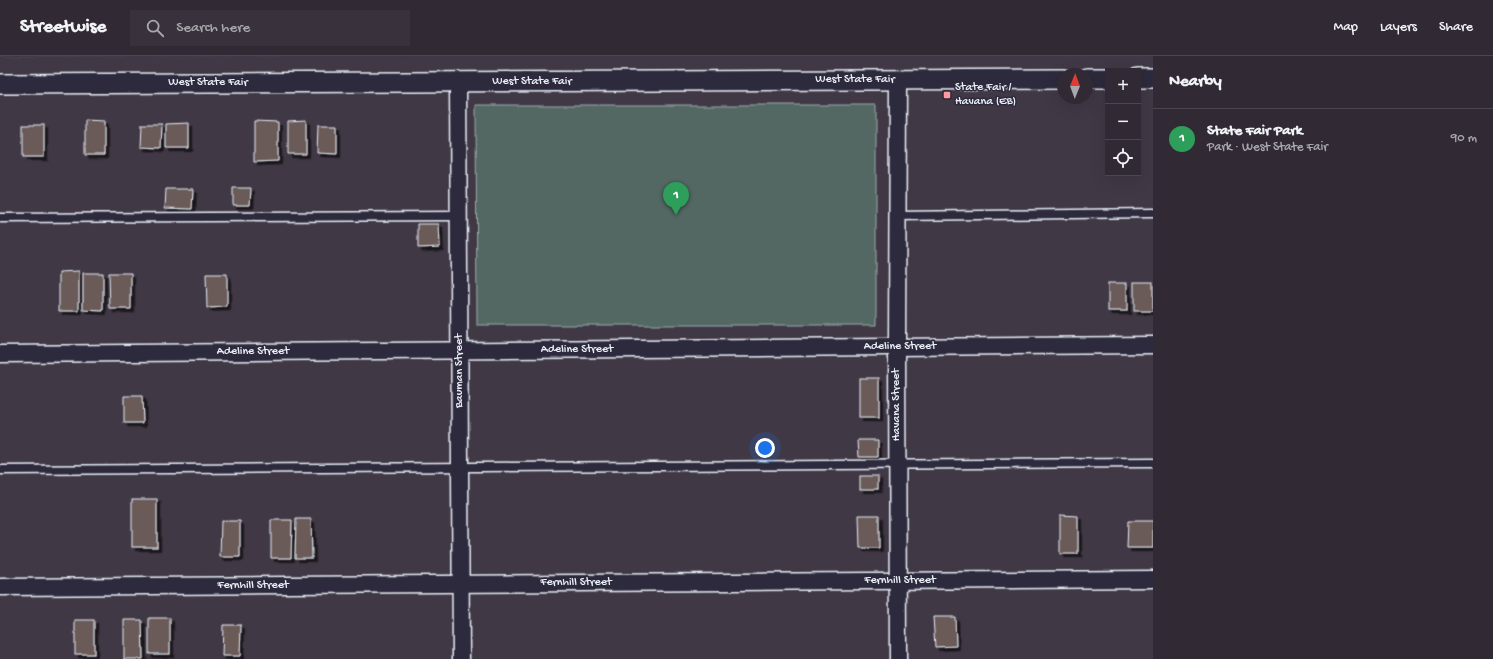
<!DOCTYPE html>
<html lang="en">
<head>
<meta charset="utf-8">
<style>
  body { margin:0; font-family:"Gochi Hand",sans-serif; background:#39323c; color:#f1f3f6 }
  .controls { position:absolute; right:12px; top:12px; display:grid; overflow:hidden; border-radius:0px; box-shadow:0 4px 16px #0002 }
  .controls button { width:36px; height:36px; display:grid; place-items:center; padding:0; border:0; border-bottom:1px solid #4c464f; background:#312a34; color:#f1f3f6; font:20px sans-serif }
  .compass { position:absolute; left:1057px; top:12px; width:36px; height:36px; border-radius:50%; background:#312a34; box-shadow:0 4px 16px #0002; rotate:1deg }
  .you { position:absolute; left:765px; top:392px; width:14px; height:14px; margin:-10px; border:3px solid #fff; border-radius:50%; background:#1a73e8; box-shadow:0 0 0 6px #1a73e833 }
  .badge { display:grid; place-items:center; width:26px; height:26px; border-radius:50%; background:#8bbbb9; color:#fff; font-size:13px; font-weight:700 }
  .pin { position:absolute; translate:-50% -33px; filter:drop-shadow(0 1px 2px #0008) }
  .pin::after { content:''; position:absolute; top:21px; width:14px; height:12px; background:inherit; clip-path:polygon(0 0,100% 0,50% 100%) }
  .list { margin:0; padding:0; list-style:none }
  h2 { display:flex; justify-content:space-between; align-items:center; height:52px; margin:0; padding:0 16px; font-size:17px }
  h2 small { font-size:13px; font-weight:400; color:#a8a7ac }
  .list li { display:grid; grid-template-columns:26px 1fr auto; gap:12px; align-items:center; box-sizing:border-box; height:60px; padding:0 16px; border-top:1px solid #4c464f }
  .list b { display:block; font-size:15px; white-space:nowrap }
  .list p { margin:0; font-size:13px; white-space:nowrap; color:#a8a7ac }
  .list em { font-size:13px; font-style:normal; color:#a8a7ac }
  .icon { flex:none; width:22px; height:22px; fill:none; stroke:currentColor; stroke-width:2; stroke-linecap:round; stroke-linejoin:round }
  .map { position:relative; flex:none; width:1153px; height:603px; overflow:hidden }
  header { display:flex; align-items:center; gap:24px; box-sizing:border-box; height:56px; padding:0 20px; background:#312a34; border-bottom:1px solid #4c464f }
  header strong { font-size:19px }
  nav { display:flex; gap:22px; margin-inline-start:auto; font-size:14px }
  .search { width:280px; height:36px; background:#39323c; display:flex; align-items:center; gap:10px; box-sizing:border-box; padding:0 14px; border-radius:0px; color:#a8a7ac; font-size:15px }
  main { display:flex }
  aside { flex:1; background:#312a34 }
  .map>svg:first-child { display:block }
  .built { fill:#4e424b }
  .green { fill:#526864; stroke:#9dacae }
  .building { fill:#6b5a58; stroke:#e8f1f8; filter:url(#shadow) }
  .lines { fill:none; stroke-linecap:round; stroke-linejoin:round }
  .service-casing { stroke:#e8f1f8; stroke-width:11 }
  .minor-casing { stroke:#e8f1f8; stroke-width:19 }
  .tertiary-casing { stroke:#e8f1f8; stroke-width:22 }
  .service { stroke:#2f2a3d; stroke-width:8 }
  .minor { stroke:#2f2a3d; stroke-width:16 }
  .tertiary { stroke:#2f2a3d; stroke-width:19 }
  .poi-dot { fill:#ff9aa2; stroke:#2f2a3d; stroke-width:1.5 }
  .labels { text-anchor:middle; dominant-baseline:central; stroke-width:3; stroke-linejoin:round; paint-order:stroke }
  .street-label { font-size:12px; fill:#e8f1f8; stroke:#2f2a3d }
  .poi-label { font-size:12px; fill:#e8f1f8; stroke:#2f2a3d; text-anchor:start }
</style>
</head>
<body>
<header>
<strong>Streetwise</strong>
<div class="search"><svg class="icon" aria-label="search" viewBox="0 0 24 24"><circle cx="10" cy="10" r="6"/><path d="M15 15l6 6"/></svg>Search here</div>
<nav><a>Map</a><a>Layers</a><a>Share</a></nav>
</header>
<main>
<div class="map">
<svg width="1153" height="603" viewBox="0 0 1153 603">
  <defs>
    <filter id="shadow"><feDropShadow dx="3.5" dy="3.5" stdDeviation="0" flood-color="#0009"/></filter>
  </defs>
  <rect width="100%" height="100%" fill="#413845"/>
  <filter id="ink" filterUnits="userSpaceOnUse"><feTurbulence type="fractalNoise" baseFrequency=".025" numOctaves="2"/><feDisplacementMap in="SourceGraphic" scale="8" xChannelSelector="R" yChannelSelector="G"/><feConvolveMatrix kernelMatrix="1 2 1 2 8 2 1 2 1" color-interpolation-filters="sRGB"/></filter>
  <g filter="url(#ink)">
    <polygon class="built" points="0,0 413,0 0,1"/>
    <polygon class="green" points="476,49 876,49 876,269 477,269"/>
    <g class="building">
      <polygon points="85,64 104,65 104,99 85,99"/>
      <polygon points="306,64 306,98 288,98 288,65"/>
      <polygon points="254,65 278,66 278,105 254,106"/>
      <polygon points="189,67 189,92 166,92 166,68"/>
      <polygon points="142,68 162,68 161,92 141,91"/>
      <rect x="23" y="69" width="21" height="32"/>
      <polygon points="318,69 337,69 337,98 317,97"/>
      <polygon points="233,132 251,132 250,149 233,149"/>
      <polygon points="166,133 193,133 192,153 165,152"/>
      <polygon points="418,168 439,168 440,191 418,192"/>
      <polygon points="79,215 79,255 59,255 59,216"/>
      <polygon points="83,217 103,217 103,255 83,254"/>
      <polygon points="109,217 131,217 131,253 110,253"/>
      <polygon points="206,218 227,218 227,251 207,252"/>
      <rect x="1134" y="226" width="19" height="29"/>
      <rect x="1108" y="227" width="19" height="28"/>
      <rect x="859" y="322" width="20" height="40"/>
      <polygon points="124,340 142,340 143,367 124,367"/>
      <polygon points="858,384 878,384 878,401 859,401"/>
      <rect x="860" y="420" width="18" height="13"/>
      <rect x="132" y="443" width="25" height="48"/>
      <polygon points="859,459 879,459 879,492 860,492"/>
      <polygon points="1060,459 1078,460 1078,498 1060,498"/>
      <polygon points="296,463 311,463 312,502 295,502"/>
      <polygon points="271,464 292,464 291,502 271,502"/>
      <polygon points="221,465 240,465 240,501 220,501"/>
      <polygon points="1128,465 1153,465 1153,492 1127,492"/>
      <polygon points="933,561 955,561 956,590 935,591"/>
      <rect x="149" y="562" width="21" height="36"/>
      <rect x="75" y="564" width="19" height="34"/>
      <polygon points="124,564 142,564 143,603 124,603"/>
      <polygon points="223,569 241,569 240,600 222,600"/>
    </g>
    <g class="lines">
      <g class="service-casing">
        <g id="service">
          <polyline points="897,160 1153,157"/>
          <polyline points="0,162 459,160"/>
          <polyline points="0,414 1153,407"/>
        </g>
      </g>
      <g class="minor-casing">
        <g id="minor">
          <polyline points="898,23 897,291 898,603"/>
          <polyline points="458,26 461,603"/>
          <polyline points="0,298 1153,289"/>
          <polyline points="0,531 1153,523"/>
        </g>
      </g>
      <g class="tertiary-casing">
        <g id="tertiary">
          <polyline points="1087,22 1108,22"/>
          <polyline points="1138,22 1153,22"/>
          <polyline points="0,28 1063,23"/>
        </g>
      </g>
      <use href="#service" class="service"/>
      <use href="#minor" class="minor"/>
      <use href="#tertiary" class="tertiary"/>
    </g>
  </g>
  <rect class="poi-dot" x="943" y="35" width="8" height="8" rx="2"/>
  <g class="labels">
    <g class="street-label">
      <text x="855" y="24">West State Fair</text>
      <text x="532" y="26">West State Fair</text>
      <text x="208" y="27">West State Fair</text>
      <text x="900" y="291">Adeline Street</text>
      <text x="577" y="294">Adeline Street</text>
      <text x="253" y="296">Adeline Street</text>
      <text transform="translate(460 315) rotate(-90)">Bauman Street</text>
      <text transform="translate(897 349) rotate(-90)">Havana Street</text>
      <text x="900" y="525">Fernhill Street</text>
      <text x="576" y="527">Fernhill Street</text>
      <text x="253" y="530">Fernhill Street</text>
    </g>
    <g class="poi-label">
      <text x="955" y="32">State Fair /<tspan x="955" dy="14">Havana (EB)</tspan></text>
    </g>
  </g>
</svg>
<div class="controls">
<button>+</button>
<button>−</button>
<button><svg class="icon" aria-label="locate" viewBox="0 0 24 24"><circle cx="12" cy="12" r="6"/><path d="M12 2v4M12 18v4M2 12h4M18 12h4"/></svg></button>
</div>
<svg class="compass" viewBox="-18 -18 36 36"><path d="M0-13l5 13h-10z" fill="#e53935"/><path d="M0 13l5-13h-10z" fill="#a8a7ac"/></svg>
<div class="you"></div>
<div class="pin badge" style="left:676px;top:159px;background:#2e9e5b">1</div>
</div>
<aside>
<h2>Nearby<small></small></h2>
<ul class="list">
<li><span class="badge" style="background:#2e9e5b">1</span><div><b>State Fair Park</b><p>Park · West State Fair</p></div><em>90 m</em></li>
</ul>
</aside>
</main>
</body>
</html>
